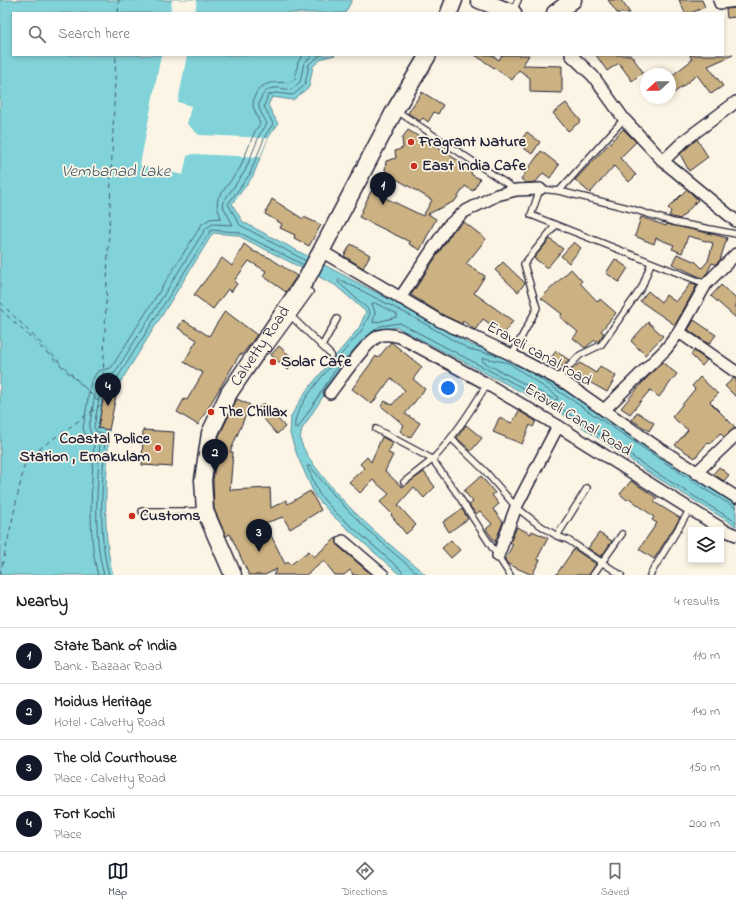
<!DOCTYPE html>
<html lang="en">
<head>
<meta charset="utf-8">
<style>
  body { margin:0; font-family:"Indie Flower",sans-serif; background:#f6f6f6; color:#222 }
  .controls { position:absolute; right:12px; bottom:12px; display:grid; overflow:hidden; border-radius:0px; box-shadow:0 2px 6px #0003 }
  .controls button { width:36px; height:36px; display:grid; place-items:center; padding:0; border:0; border-bottom:1px solid #e0e0e0; background:#fff; color:#222; font:20px sans-serif }
  .compass { position:absolute; left:640px; top:68px; width:36px; height:36px; border-radius:50%; background:#fff; box-shadow:0 2px 6px #0003; rotate:248deg }
  .you { position:absolute; left:448px; top:388px; width:14px; height:14px; margin:-10px; border:3px solid #fff; border-radius:50%; background:#1a73e8; box-shadow:0 0 0 6px #1a73e833 }
  .badge { display:grid; place-items:center; width:26px; height:26px; border-radius:50%; background:#111827; color:#fff; font-size:13px; font-weight:700 }
  .pin { position:absolute; translate:-50% -33px; filter:drop-shadow(0 1px 2px #0008) }
  .pin::after { content:''; position:absolute; top:21px; width:14px; height:12px; background:inherit; clip-path:polygon(0 0,100% 0,50% 100%) }
  .list { margin:0; padding:0; list-style:none }
  h2 { display:flex; justify-content:space-between; align-items:center; height:52px; margin:0; padding:0 16px; font-size:17px }
  h2 small { font-size:13px; font-weight:400; color:#767676 }
  .list li { display:grid; grid-template-columns:26px 1fr auto; gap:12px; align-items:center; box-sizing:border-box; height:56px; padding:0 16px; border-top:1px solid #e0e0e0 }
  .list b { display:block; font-size:15px; white-space:nowrap }
  .list p { margin:0; font-size:13px; white-space:nowrap; color:#767676 }
  .list em { font-size:13px; font-style:normal; color:#767676 }
  .icon { flex:none; width:22px; height:22px; fill:none; stroke:currentColor; stroke-width:2; stroke-linecap:round; stroke-linejoin:round }
  .map { position:relative; flex:none; width:736px; height:575px; overflow:hidden }
  .search { position:absolute; background:#fff; box-shadow:0 2px 6px #0003; left:12px; right:12px; top:12px; height:44px; display:flex; align-items:center; gap:10px; box-sizing:border-box; padding:0 14px; border-radius:0px; color:#767676; font-size:15px }
  .sheet { height:276px; background:#fff }
  nav { display:flex; justify-content:space-around; align-items:center; box-sizing:border-box; height:56px; border-top:1px solid #e0e0e0; background:#fff; font-size:11px; color:#767676 }
  nav a { display:grid; justify-items:center; gap:2px }
  nav .on { color:#111827 }
  .map>svg:first-child { display:block }
  .water { fill:#82d3d9; stroke:#5c8c9a }
  .pier { fill:#fcf5e5 }
  .lines { fill:none; stroke-linecap:round; stroke-linejoin:round }
  .shore { stroke:#48697a; stroke-width:1 }
  .ferry { stroke:#3f576a; stroke-width:1; stroke-dasharray:5 4; stroke-linecap:butt }
  .building { fill:#ccb282; stroke:#22223b }
  .lane-casing { stroke:#22223b; stroke-width:8 }
  .street-casing { stroke:#22223b; stroke-width:14 }
  .secondary-casing { stroke:#22223b; stroke-width:19 }
  .lane { stroke:#fcf5e5; stroke-width:5.5 }
  .street { stroke:#fcf5e5; stroke-width:11 }
  .secondary { stroke:#fcf5e5; stroke-width:16 }
  .poi-dot { fill:#c8321e; stroke:#fcf5e5; stroke-width:1.5 }
  .labels { text-anchor:middle; dominant-baseline:central; stroke-width:3.5; stroke-linejoin:round; paint-order:stroke }
  .poi-label { font-size:16px; font-weight:bold; fill:#22223b; stroke:#fcf5e5; text-anchor:start }
  .street-label { font-size:16px; fill:#22223b; stroke:#fcf5e5 }
  .water-label { font-size:17px; font-style:italic; fill:#3f576a; stroke:#fcf5e5 }
</style>
</head>
<body>
<div class="map">
<svg width="736" height="575" viewBox="0 0 736 575">
  <rect width="100%" height="100%" fill="#fcf5e5"/>
  <filter id="ink" filterUnits="userSpaceOnUse"><feTurbulence type="fractalNoise" baseFrequency=".025" numOctaves="2"/><feDisplacementMap in="SourceGraphic" scale="8" xChannelSelector="R" yChannelSelector="G"/><feConvolveMatrix kernelMatrix="1 2 1 2 8 2 1 2 1" color-interpolation-filters="sRGB"/></filter>
  <g filter="url(#ink)">
    <path class="water" d="M 0,0 L 352,0 L 345,13 L 13,13 L 13,55 L 335,55 L 323,58 L 313,66 L 309,87 L 293,100 L 272,97 L 268,105 L 278,124 L 268,138 L 253,176 L 232,204 L 243,222 L 413,312 L 471,345 L 512,355 L 736,505 L 736,526 L 648,472 L 560,412 L 397,327 L 381,330 L 356,353 L 337,375 L 302,429 L 300,439 C 304,452 312,462 320,473 C 350,513 388,543 426,575 L 400,575 L 332,515 L 315,496 L 297,455 L 290,434 L 291,416 L 306,391 L 359,328 L 366,312 L 335,285 L 237,235 L 213,233 L 118,386 L 106,383 L 98,428 L 109,430 C 107,476 101,531 113,575 L 0,575 Z"/>
    <g class="pier">
      <polygon points="172,0 197,0 195,13 170,13"/>
      <polygon points="161,55 187,55 178,102 191,106 187,124 199,135 268,138 260,157 193,154 187,156 183,175 140,165"/>
    </g>
    <g class="lines">
      <g class="shore">
        <polyline points="306,261 240,225 228,204 250,174 265,136 273,124 264,106 268,95 276,93 293,95 305,85 309,64 321,55"/>
        <polygon points="375,303 397,314 397,317 373,323 375,312 372,304"/>
        <polyline points="371,333 380,326 400,323 562,409 650,469 736,522"/>
        <path d="M 360,343 L 334,372 L 298,428 L 295,428 C 290,405 347,350 361,331 C 365,326 367,319 370,314 L 368,309 L 338,282 L 339,279 L 411,316 L 469,349 L 499,356"/>
        <polygon points="484,358 509,363 557,396 558,399 555,400 483,362 482,359"/>
        <polyline points="530,372 706,490 736,508"/>
        <path d="M 98,575 C 87,536 92,484 94,443 L 86,437 L 83,428 L 91,381 L 98,371 L 111,368 L 202,224 L 210,219 L 221,218 L 217,206 L 218,198 L 240,168 L 255,131 L 260,124 L 253,106 C 254,83 270,81 289,83 L 295,79 L 298,62 L 303,55"/>
        <path d="M 104,575 C 92,533 98,482 100,439 L 91,434 L 89,428 L 97,382 L 103,375 L 114,374 L 206,228 L 213,224 L 233,225 L 224,208 L 223,202 L 245,171 L 260,134 L 267,124 C 265,118 260,113 259,107 C 258,104 260,101 261,98 C 268,84 278,88 291,90 L 300,82 L 304,63 L 313,55"/>
        <path d="M 109,575 C 97,532 103,479 105,435 L 96,431 L 94,427 L 102,382 L 106,379 L 116,380 L 211,230 L 238,232 L 304,265"/>
        <path d="M 403,575 L 401,570 L 335,512 L 319,494 L 307,466 L 310,466 C 342,508 379,542 420,575"/>
      </g>
      <g class="ferry">
        <polyline points="118,13 119,0"/>
        <polyline points="0,302 101,404"/>
        <polyline points="0,309 87,390"/>
        <polyline points="102,404 116,55"/>
        <polyline points="0,575 26,458 101,405"/>
      </g>
    </g>
    <g class="building">
      <polygon points="608,0 621,0 630,13 617,13"/>
      <polygon points="679,0 702,0 705,7 691,13 685,13"/>
      <polygon points="736,8 736,17 727,18 726,9"/>
      <polygon points="475,55 492,55 499,60 502,55 529,55 523,65 562,66 562,93 530,92 530,78 519,70 512,80"/>
      <polygon points="596,55 631,55 643,72 632,81 619,63 607,71"/>
      <polygon points="690,55 733,55 708,66 723,86 711,94 697,75 674,93 670,87 670,77 692,60"/>
      <polygon points="422,92 443,105 438,114 434,112 428,122 423,118 420,121 408,113"/>
      <polygon points="566,103 581,121 568,131 553,113"/>
      <polygon points="623,129 636,142 620,158 636,175 629,182 614,166 590,193 575,180"/>
      <polygon points="408,130 469,167 472,175 480,179 473,191 465,186 455,201 428,214 436,219 420,250 409,244 410,242 359,217 371,191 423,216 432,200 388,174 385,170 386,161 396,158 395,151 403,148 402,138"/>
      <polygon points="527,132 540,142 532,154 518,144"/>
      <polygon points="697,139 708,157 689,171 680,154"/>
      <polygon points="541,151 559,165 550,178 543,173 536,182 526,183 521,179"/>
      <polygon points="687,189 698,200 680,219 669,216 671,211 668,208"/>
      <polygon points="272,199 303,219 304,217 321,225 309,246 294,238 295,235 280,228 282,224 265,214"/>
      <polygon points="641,217 666,226 667,224 712,234 727,238 720,260 716,264 712,263 707,273 702,278 672,264 677,254 696,262 702,268 708,261 713,243 688,236 682,253 672,249 674,245 656,238 654,244 644,240 635,236"/>
      <polygon points="464,222 486,239 466,264 485,276 474,293 513,321 504,334 483,319 475,330 463,321 462,324 443,315 411,295 453,231"/>
      <polygon points="550,239 563,249 547,268 534,258"/>
      <polygon points="574,242 581,248 569,263 561,256"/>
      <polygon points="244,244 253,251 270,258 297,276 286,292 263,276 266,271 249,261 234,281 237,284 231,292 228,289 213,309 194,295 222,258 232,266"/>
      <polygon points="351,244 370,255 363,268 344,256"/>
      <polygon points="615,259 628,268 619,282 606,273"/>
      <polygon points="503,262 525,283 518,292 495,270"/>
      <polygon points="571,269 582,281 580,283 598,302 600,299 616,313 601,331 604,333 598,342 595,340 585,348 573,338 578,332 560,317 562,314 541,298"/>
      <polygon points="691,283 697,285 675,325 640,301 648,291 661,302 666,295 676,302"/>
      <polygon points="721,285 736,299 736,318 711,296"/>
      <polygon points="225,311 257,335 242,355 240,354 198,425 177,412 184,399 187,400 203,373 184,362 197,340 178,328 183,320 209,336"/>
      <polygon points="694,320 716,335 709,344 688,330"/>
      <polygon points="648,322 663,336 645,355 631,341"/>
      <polygon points="391,342 422,367 413,379 425,389 405,414 420,423 410,438 400,431 404,425 381,406 385,401 392,405 405,390 391,378 372,404 352,389 376,356 378,358"/>
      <polygon points="279,346 296,361 288,370 271,355"/>
      <polygon points="556,351 569,360 563,367 551,358"/>
      <polygon points="694,351 707,360 702,366 691,355"/>
      <polygon points="662,362 677,374 659,397 650,390 630,414 621,408 643,382"/>
      <polygon points="580,363 596,373 600,366 616,376 607,392 570,371"/>
      <polygon points="700,377 718,394 710,402 736,428 724,437 720,433 710,444 708,442 695,458 675,445 688,430 672,417 695,389 692,386"/>
      <polygon points="734,378 736,379 736,397 725,386"/>
      <polygon points="106,383 118,386 109,430 98,428"/>
      <polygon points="237,399 250,405 230,452 233,452 230,490 270,488 271,508 286,500 288,504 310,491 321,510 290,529 283,517 265,523 285,564 288,562 290,565 309,551 314,557 336,538 338,546 372,575 352,575 353,574 350,570 344,575 335,575 324,561 306,575 273,575 277,569 265,575 249,575 230,534 226,536 214,509 213,480 219,436"/>
      <polygon points="264,403 285,427 277,434 256,410"/>
      <polygon points="519,411 536,421 533,427 530,425 522,444 493,432 499,418 512,423"/>
      <polygon points="637,412 654,423 649,431 632,420"/>
      <polygon points="466,425 482,438 471,451 457,438"/>
      <polygon points="143,430 174,432 172,467 142,465"/>
      <polygon points="382,437 393,443 388,453 393,455 385,471 402,487 424,472 435,487 424,498 414,487 398,505 416,525 406,534 391,515 392,514 380,502 389,494 373,480 360,493 349,482 364,468 360,464 367,457 371,462"/>
      <polygon points="719,467 729,475 724,481 713,474"/>
      <polygon points="481,476 495,493 492,495 499,504 493,509 503,522 495,542 486,529 492,524 480,511 476,514 469,505 473,502 464,491"/>
      <polygon points="631,481 657,498 654,502 680,518 654,559 639,549 657,523 652,520 654,517 629,498 627,500 620,494"/>
      <polygon points="462,509 468,519 449,532 443,522"/>
      <polygon points="517,527 531,534 532,531 548,538 537,559 540,560 532,575 508,564 505,560 513,544 510,542"/>
      <polygon points="599,533 612,541 601,557 588,548"/>
      <polygon points="451,540 460,550 451,558 442,548"/>
      <polygon points="574,549 596,564 589,575 556,575"/>
    </g>
    <g class="lines">
      <g class="lane-casing">
        <g id="lane">
          <polyline points="513,11 518,0"/>
          <polyline points="397,111 516,190"/>
          <polyline points="624,119 559,191 540,189 531,215 706,284"/>
          <polyline points="559,191 632,209 673,222 736,234"/>
          <polyline points="292,317 310,292"/>
          <polyline points="322,346 337,319"/>
          <polyline points="268,350 292,317 331,355"/>
          <polyline points="512,355 537,308 524,264 555,226"/>
          <polyline points="557,379 580,355 601,345 642,287 651,263"/>
          <polyline points="376,429 432,459 458,495 510,575"/>
          <polyline points="451,438 485,471 516,507 535,522 557,536 568,540 621,575"/>
          <path d="M 404,482 C 414,474 424,467 433,459 C 455,436 471,411 487,384"/>
          <polyline points="142,511 203,511"/>
          <polyline points="557,536 587,488"/>
          <polyline points="593,575 622,534"/>
          <polyline points="650,575 690,509"/>
        </g>
      </g>
      <g class="street-casing">
        <g id="street">
          <polyline points="719,0 720,3 736,1"/>
          <polyline points="571,55 593,76 624,119 663,161 736,221"/>
          <polyline points="663,161 685,140 736,102"/>
          <polyline points="321,251 440,321 512,355 567,384 654,445 736,497"/>
          <polyline points="400,298 448,226 464,212 497,195 516,190 540,189"/>
          <polyline points="679,332 736,372"/>
          <path d="M 330,393 C 341,379 365,342 379,336 C 386,333 393,335 400,337 L 487,384 L 558,426 L 690,509 L 724,530 L 736,535"/>
          <polyline points="604,410 666,349 679,332 706,284 736,254"/>
          <polyline points="696,473 736,435"/>
          <polyline points="343,541 383,575"/>
          <polyline points="498,556 516,507 558,426"/>
        </g>
      </g>
      <g class="secondary-casing">
        <g id="secondary">
          <polyline points="479,0 513,13"/>
          <polyline points="449,13 454,0"/>
          <polyline points="555,13 573,0"/>
          <path id="s1" d="M 233,575 L 205,511 L 203,480 L 210,433 L 229,393 L 307,278 L 395,110 L 428,55"/>
        </g>
      </g>
      <use href="#lane" class="lane"/>
      <use href="#street" class="street"/>
      <use href="#secondary" class="secondary"/>
    </g>
  </g>
  <g class="poi-dot">
    <circle cx="411" cy="142" r="4"/>
    <circle cx="414" cy="166" r="4"/>
    <circle cx="273" cy="362" r="4"/>
    <circle cx="211" cy="412" r="4"/>
    <circle cx="158" cy="448" r="4"/>
    <circle cx="132" cy="516" r="4"/>
  </g>
  <g class="labels">
    <g class="poi-label">
      <text x="419" y="142">Fragrant Nature</text>
      <text x="422" y="166">East India Cafe</text>
      <text x="281" y="362">Solar Cafe</text>
      <text x="219" y="412">The Chillax</text>
      <text x="150" y="439" text-anchor="end">Coastal Police<tspan x="150" dy="18">Station , Ernakulam</tspan></text>
      <text x="140" y="516">Customs</text>
    </g>
    <g class="street-label">
      <text stroke="none"><textPath href="#s1" startOffset="249">Calvetty Road</textPath></text>
      <text transform="translate(539 354) rotate(29)">Eraveli canal road</text>
      <text transform="translate(578 420) rotate(32)">Eraveli Canal Road</text>
    </g>
    <g class="water-label">
      <text x="116" y="171">Vembanad Lake</text>
    </g>
  </g>
</svg>
<div class="controls">
<button><svg class="icon" aria-label="layers" viewBox="0 0 24 24"><path d="M12 4l9 5-9 5-9-5zM3 14l9 5 9-5"/></svg></button>
</div>
<svg class="compass" viewBox="-18 -18 36 36"><path d="M0-13l5 13h-10z" fill="#e53935"/><path d="M0 13l5-13h-10z" fill="#767676"/></svg>
<div class="you"></div>
<div class="pin badge" style="left:383px;top:205px">1</div>
<div class="pin badge" style="left:215px;top:472px">2</div>
<div class="pin badge" style="left:259px;top:552px">3</div>
<div class="pin badge" style="left:108px;top:406px">4</div>
<div class="search"><svg class="icon" aria-label="search" viewBox="0 0 24 24"><circle cx="10" cy="10" r="6"/><path d="M15 15l6 6"/></svg>Search here</div>
</div>
<section class="sheet">
<h2>Nearby<small>4 results</small></h2>
<ul class="list">
<li><span class="badge">1</span><div><b>State Bank of India</b><p>Bank · Bazaar Road</p></div><em>110 m</em></li>
<li><span class="badge">2</span><div><b>Moidus Heritage</b><p>Hotel · Calvetty Road</p></div><em>140 m</em></li>
<li><span class="badge">3</span><div><b>The Old Courthouse</b><p>Place · Calvetty Road</p></div><em>150 m</em></li>
<li><span class="badge">4</span><div><b>Fort Kochi</b><p>Place</p></div><em>200 m</em></li>
</ul>
</section>
<nav>
<a class="on"><svg class="icon" aria-label="map" viewBox="0 0 24 24"><path d="M3 6l6-2 6 2 6-2v14l-6 2-6-2-6 2zM9 4v14M15 6v14"/></svg>Map</a>
<a><svg class="icon" aria-label="directions" viewBox="0 0 24 24"><path d="M12 3l9 9-9 9-9-9zM9 14v-3h6M13 9l2 2-2 2"/></svg>Directions</a>
<a><svg class="icon" aria-label="saved" viewBox="0 0 24 24"><path d="M7 4h10v16l-5-4-5 4z"/></svg>Saved</a>
</nav>
</body>
</html>
